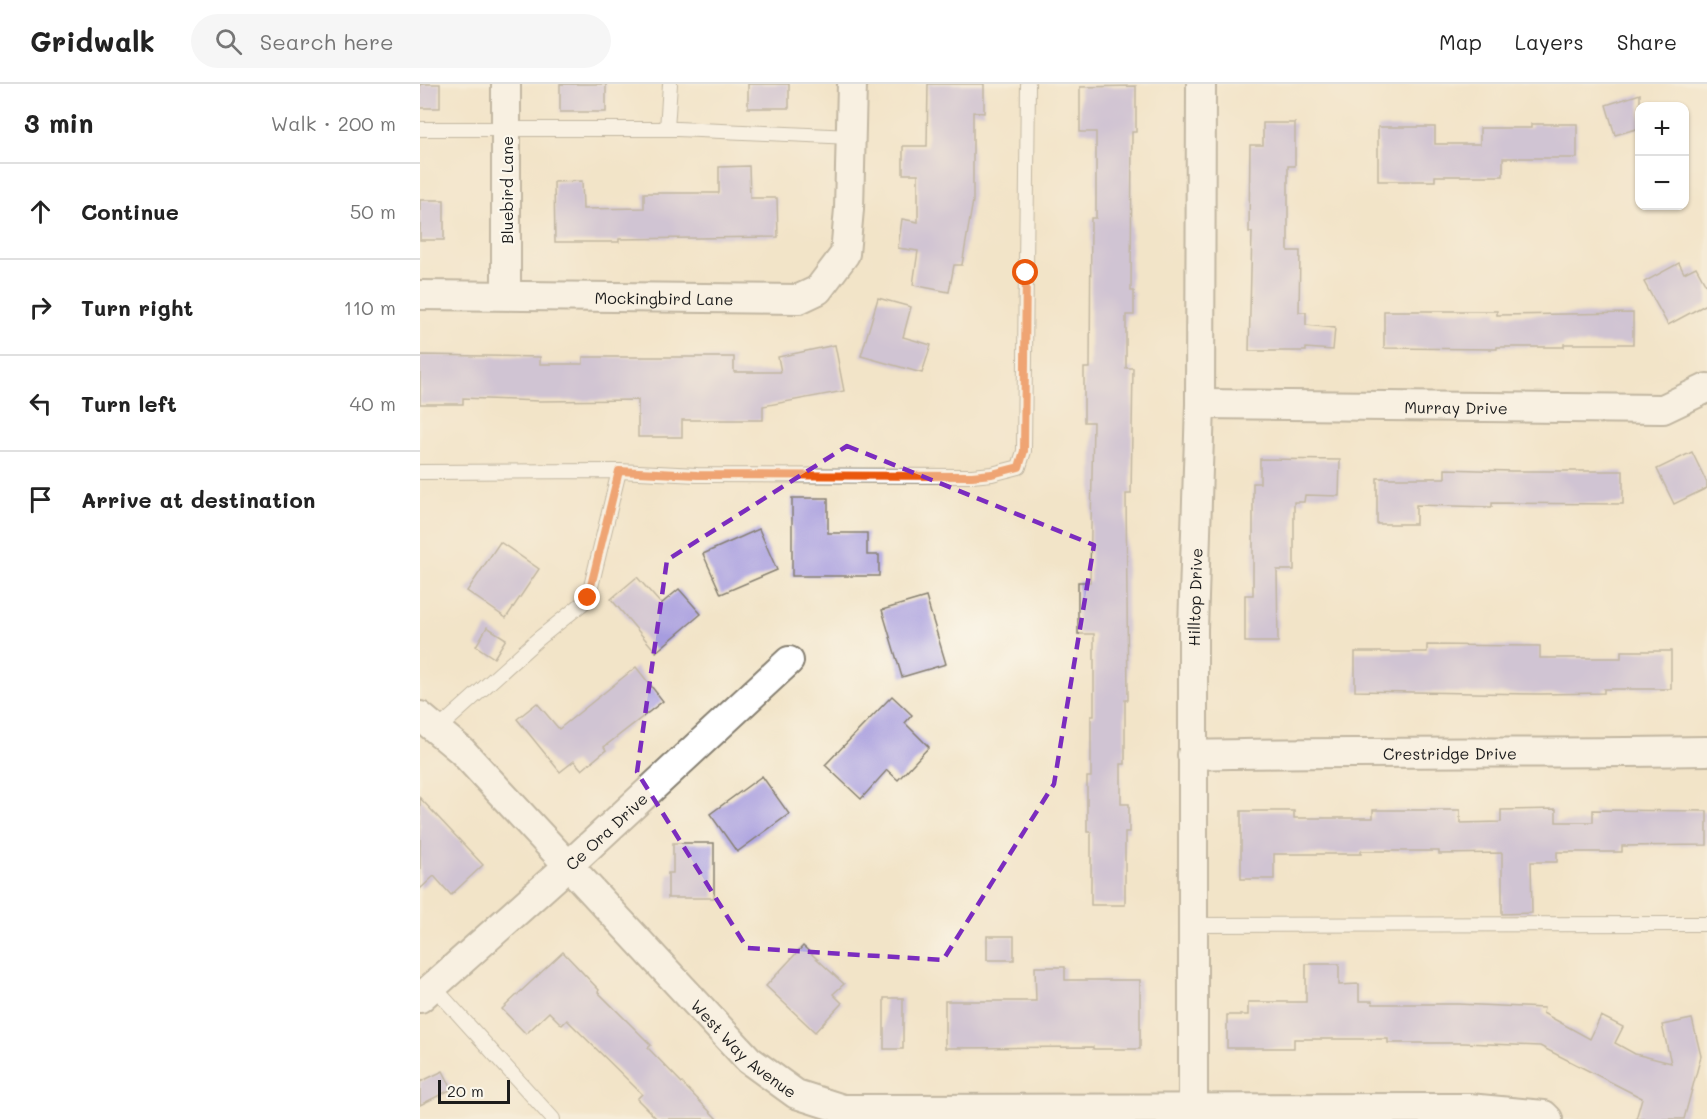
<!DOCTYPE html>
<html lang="en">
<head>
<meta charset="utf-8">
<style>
  body { margin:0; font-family:Mali,sans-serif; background:#f6f6f6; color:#222 }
  .controls { position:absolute; right:18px; top:18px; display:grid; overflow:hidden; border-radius:12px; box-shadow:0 2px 4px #0004 }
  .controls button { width:54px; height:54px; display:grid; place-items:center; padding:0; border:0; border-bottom:2px solid #e0e0e0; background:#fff; color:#222; font:30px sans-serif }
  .scale { position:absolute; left:18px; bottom:15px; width:72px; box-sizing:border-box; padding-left:6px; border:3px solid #1c1c1c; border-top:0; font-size:16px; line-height:21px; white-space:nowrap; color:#1c1c1c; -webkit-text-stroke:4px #fbf7ec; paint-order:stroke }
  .stop { position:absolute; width:18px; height:18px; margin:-14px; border:4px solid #ea580c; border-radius:50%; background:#fff }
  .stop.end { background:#ea580c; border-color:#fff; box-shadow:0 2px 6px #0008 }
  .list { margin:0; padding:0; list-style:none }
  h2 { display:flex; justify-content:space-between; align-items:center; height:78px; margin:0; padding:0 24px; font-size:26px }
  h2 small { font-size:20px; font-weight:400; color:#767676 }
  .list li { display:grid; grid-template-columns:39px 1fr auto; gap:18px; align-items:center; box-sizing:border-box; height:96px; padding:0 24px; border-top:2px solid #e0e0e0 }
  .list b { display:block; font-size:22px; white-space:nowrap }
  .list em { font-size:20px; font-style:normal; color:#767676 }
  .icon { flex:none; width:33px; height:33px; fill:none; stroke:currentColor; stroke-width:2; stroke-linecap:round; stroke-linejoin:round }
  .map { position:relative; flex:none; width:1287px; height:1035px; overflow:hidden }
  header { display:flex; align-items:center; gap:36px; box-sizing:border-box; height:84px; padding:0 30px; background:#fff; border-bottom:2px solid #e0e0e0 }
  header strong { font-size:28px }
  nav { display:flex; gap:33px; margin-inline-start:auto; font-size:21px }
  .search { width:420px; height:54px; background:#f6f6f6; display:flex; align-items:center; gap:15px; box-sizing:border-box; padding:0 21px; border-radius:33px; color:#767676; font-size:22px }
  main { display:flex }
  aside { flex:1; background:#fff }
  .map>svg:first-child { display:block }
  .building { fill:#a79ddf }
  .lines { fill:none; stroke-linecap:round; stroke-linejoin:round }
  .lane-casing { stroke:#878072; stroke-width:16 }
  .street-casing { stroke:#878072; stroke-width:32 }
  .lane { stroke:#fff; stroke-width:14 }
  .street { stroke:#fff; stroke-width:28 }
  .route { stroke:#ea580c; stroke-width:8 }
  .marked { fill:none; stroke:#7b2cbf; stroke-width:4.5; stroke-dasharray:12 8; stroke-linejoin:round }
  .labels { text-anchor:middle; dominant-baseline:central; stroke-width:4.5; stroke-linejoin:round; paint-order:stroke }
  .street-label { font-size:16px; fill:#1c1c1c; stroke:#fbf7ec }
</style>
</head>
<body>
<header>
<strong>Gridwalk</strong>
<div class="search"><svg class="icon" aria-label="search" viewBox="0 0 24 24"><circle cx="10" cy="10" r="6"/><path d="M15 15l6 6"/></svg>Search here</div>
<nav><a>Map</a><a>Layers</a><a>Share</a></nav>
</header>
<main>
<aside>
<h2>3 min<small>Walk · 200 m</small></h2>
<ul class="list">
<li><svg class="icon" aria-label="ahead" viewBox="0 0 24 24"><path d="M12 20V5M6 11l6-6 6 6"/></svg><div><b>Continue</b></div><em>50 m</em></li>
<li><svg class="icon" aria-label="right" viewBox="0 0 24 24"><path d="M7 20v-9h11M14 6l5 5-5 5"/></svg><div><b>Turn right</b></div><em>110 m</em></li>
<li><svg class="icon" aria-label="left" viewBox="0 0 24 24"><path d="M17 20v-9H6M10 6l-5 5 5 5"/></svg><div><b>Turn left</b></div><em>40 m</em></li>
<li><svg class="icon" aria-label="arrive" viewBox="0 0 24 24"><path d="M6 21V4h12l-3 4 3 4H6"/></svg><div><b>Arrive at destination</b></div></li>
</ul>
</aside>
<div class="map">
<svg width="1287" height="1035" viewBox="0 0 1287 1035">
  <rect width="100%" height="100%" fill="#fbf7ec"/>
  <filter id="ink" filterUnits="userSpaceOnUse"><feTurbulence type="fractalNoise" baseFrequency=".0167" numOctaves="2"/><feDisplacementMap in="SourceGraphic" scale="12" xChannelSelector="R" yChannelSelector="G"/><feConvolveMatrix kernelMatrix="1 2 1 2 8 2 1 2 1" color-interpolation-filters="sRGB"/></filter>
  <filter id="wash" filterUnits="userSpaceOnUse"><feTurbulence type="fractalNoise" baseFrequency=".008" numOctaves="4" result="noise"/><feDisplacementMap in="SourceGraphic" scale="24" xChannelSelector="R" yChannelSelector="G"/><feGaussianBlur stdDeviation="1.35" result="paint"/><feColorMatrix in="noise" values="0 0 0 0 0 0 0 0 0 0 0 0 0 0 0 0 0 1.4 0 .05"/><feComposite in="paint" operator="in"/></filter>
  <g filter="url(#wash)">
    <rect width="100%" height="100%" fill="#f2e4c8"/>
    <g id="blocks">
      <g class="building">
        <rect x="0" y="0" width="20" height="24"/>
        <rect x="140" y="0" width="46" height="28"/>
        <rect x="328" y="0" width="41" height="24"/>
        <polygon points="508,0 564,0 564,29 553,28 553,117 542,181 534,181 529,208 493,201 498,167 478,164 482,135 498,138 498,90 483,90 483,62 507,62"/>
        <polygon points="716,2 716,48 712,48 711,207 714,207 714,231 706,231 706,284 713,284 711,410 706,410 708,616 705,616 705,680 701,680 701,720 709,720 709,748 705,748 705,821 671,821 671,748 667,748 667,693 671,693 671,632 674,632 674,550 658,550 658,498 670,498 673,338 664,338 664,284 670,284 671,134 676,134 676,48 660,48 660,3"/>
        <polygon points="1220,10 1220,44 1195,51 1186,21"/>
        <polygon points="843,39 875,39 875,82 868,82 868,167 880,167 879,228 886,228 886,241 915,244 913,266 886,264 886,267 829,267 832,148 829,148 830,61 843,61"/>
        <polygon points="1111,40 1157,40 1157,74 1083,74 1083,92 1015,92 1015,97 958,97 958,43 1015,43 1015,60 1060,60 1060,44 1111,44"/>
        <polygon points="329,82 330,114 357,114 358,153 199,155 199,158 135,158 134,98 162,97 163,125 224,124 224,109 299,109 299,83"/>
        <rect x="0" y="116" width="24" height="40"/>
        <polygon points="1259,179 1264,189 1276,183 1287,203 1287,220 1248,241 1224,198"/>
        <polygon points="458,214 491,223 483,253 511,261 502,289 441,272"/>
        <polygon points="964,227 1077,227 1077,231 1213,229 1213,260 1144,260 1144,263 1077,263 1077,265 964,264"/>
        <polygon points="415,261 424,307 343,322 343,336 262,336 262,353 218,353 218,316 119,317 43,314 43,320 0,320 0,271 120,273 120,280 163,280 163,273 314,273 314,288 361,288 358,273"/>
        <polygon points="1272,368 1287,399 1287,404 1254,420 1237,385"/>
        <polygon points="840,375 920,376 919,412 885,411 884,418 874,418 874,486 857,486 858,558 825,558 825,511 833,511 833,399 840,399"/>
        <polygon points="1025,385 1091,387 1203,387 1203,420 1072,419 1072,423 996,421 996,440 957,440 957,394 1025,394"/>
        <polygon points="372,414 408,414 408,449 447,449 447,471 459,471 459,492 372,492"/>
        <polygon points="339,445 357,486 301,510 283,470"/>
        <polygon points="80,458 119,485 86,534 47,507"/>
        <polygon points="217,493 241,520 259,505 281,530 236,568 191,515"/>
        <polygon points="506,513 526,580 482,593 462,526"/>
        <polygon points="67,543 86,555 74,574 56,562"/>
        <polygon points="1007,561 1120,562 1120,574 1201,574 1201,567 1251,567 1251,605 1184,605 1184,609 1120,610 935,607 935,568 1007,568"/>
        <polygon points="216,583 243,617 184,663 186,666 162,686 154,677 140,688 97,635 117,619 139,645"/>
        <polygon points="472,612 492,631 485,639 509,663 478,696 467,686 441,715 405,681"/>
        <polygon points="342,692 369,730 317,768 290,730"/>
        <polygon points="0,714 63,781 31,811 14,792 0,805"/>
        <polygon points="1136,725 1136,738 1173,738 1173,726 1287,727 1287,761 1202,762 1202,768 1137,768 1137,778 1111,778 1112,829 1082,830 1082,769 1019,770 1019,767 941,767 941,770 854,770 854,795 821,795 821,727 874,727 874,734 953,734 953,726 1040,726 1040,739 1081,738 1081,726"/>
        <polygon points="253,759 294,759 294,814 248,814 248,789 253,789"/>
        <rect x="567" y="852" width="27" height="24"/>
        <polygon points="383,862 424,900 413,910 422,919 395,948 346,902"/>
        <polygon points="143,868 179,906 178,908 231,961 228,964 297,1035 237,1035 217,1015 222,1010 147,936 142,941 129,928 106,950 82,925"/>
        <polygon points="886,880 919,880 919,901 939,900 939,917 952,917 953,920 1038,920 1124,924 1123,929 1170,955 1181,932 1203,943 1195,959 1215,970 1251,979 1242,941 1272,935 1281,972 1264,1035 1216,1035 1222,1014 1120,962 1044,959 968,959 968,955 874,955 874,964 807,964 807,931 828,931 828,918 886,918"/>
        <polygon points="615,883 645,883 645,896 720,896 720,965 673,965 673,963 525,964 525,917 616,917"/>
        <rect x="464" y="914" width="19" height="51"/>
        <polygon points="23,987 32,1005 0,1021 0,998"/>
      </g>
    </g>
  </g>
  <g filter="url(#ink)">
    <use href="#blocks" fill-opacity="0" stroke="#878072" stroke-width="1.5"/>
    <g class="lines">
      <g class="lane-casing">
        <g id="lane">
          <polyline points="0,45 257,45 431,53"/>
          <polyline points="247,45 250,0"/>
          <polyline points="199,387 277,391 552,392 572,390 599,383 604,367 608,0"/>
          <polyline points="0,388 199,387 168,515 117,556 17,646"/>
          <polyline points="772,841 1287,840"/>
          <polyline points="13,902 133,1035"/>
        </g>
      </g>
      <g class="street-casing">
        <g id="street">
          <polyline points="86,0 86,211"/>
          <path id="s1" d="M 0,211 L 379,215 L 398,206 L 425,170 L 429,125 L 432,0"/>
          <path id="s2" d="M 780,320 L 1243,325 L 1287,304"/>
          <path id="s3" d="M 0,632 L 42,667 L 329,976 L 376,1010 L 423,1025 L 1049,1024 L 1124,1031 L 1128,1035"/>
          <path id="s4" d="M 772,671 C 944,667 1115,670 1287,667"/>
          <path id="s5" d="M 0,914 L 149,781 L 369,577"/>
          <path id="s6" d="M 773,1026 L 773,545 L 780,320 L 781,0"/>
        </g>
      </g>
      <use href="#lane" class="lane"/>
      <use href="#street" class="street"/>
    </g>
  </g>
  <g class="lines" filter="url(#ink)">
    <polyline class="route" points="168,514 199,387 277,391 552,392 572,390 599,383 604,367 606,189"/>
  </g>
  <path d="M0 0H1287V1035H0ZM 427,362 L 674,461 L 634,700 L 523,876 L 327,864 L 217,688 L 247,476 Z" fill="#f2e4c8" fill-opacity=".55" fill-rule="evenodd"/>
  <path class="marked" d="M 427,362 L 674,461 L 634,700 L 523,876 L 327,864 L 217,688 L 247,476 Z"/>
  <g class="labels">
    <g class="street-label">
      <text transform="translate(86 106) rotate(-90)">Bluebird Lane</text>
      <text stroke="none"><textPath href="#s1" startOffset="244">Mockingbird Lane</textPath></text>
      <text stroke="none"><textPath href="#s2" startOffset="256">Murray Drive</textPath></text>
      <text stroke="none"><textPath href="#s6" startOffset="513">Hilltop Drive</textPath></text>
      <text stroke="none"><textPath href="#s4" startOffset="258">Crestridge Drive</textPath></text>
      <text stroke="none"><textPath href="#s5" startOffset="250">Ce Ora Drive</textPath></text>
      <text stroke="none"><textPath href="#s3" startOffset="465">West Way Avenue</textPath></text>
    </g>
  </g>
</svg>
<div class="controls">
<button>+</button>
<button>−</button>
</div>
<div class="scale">20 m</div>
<div class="stop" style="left:606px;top:189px"></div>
<div class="stop end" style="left:168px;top:514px"></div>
</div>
</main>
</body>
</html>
